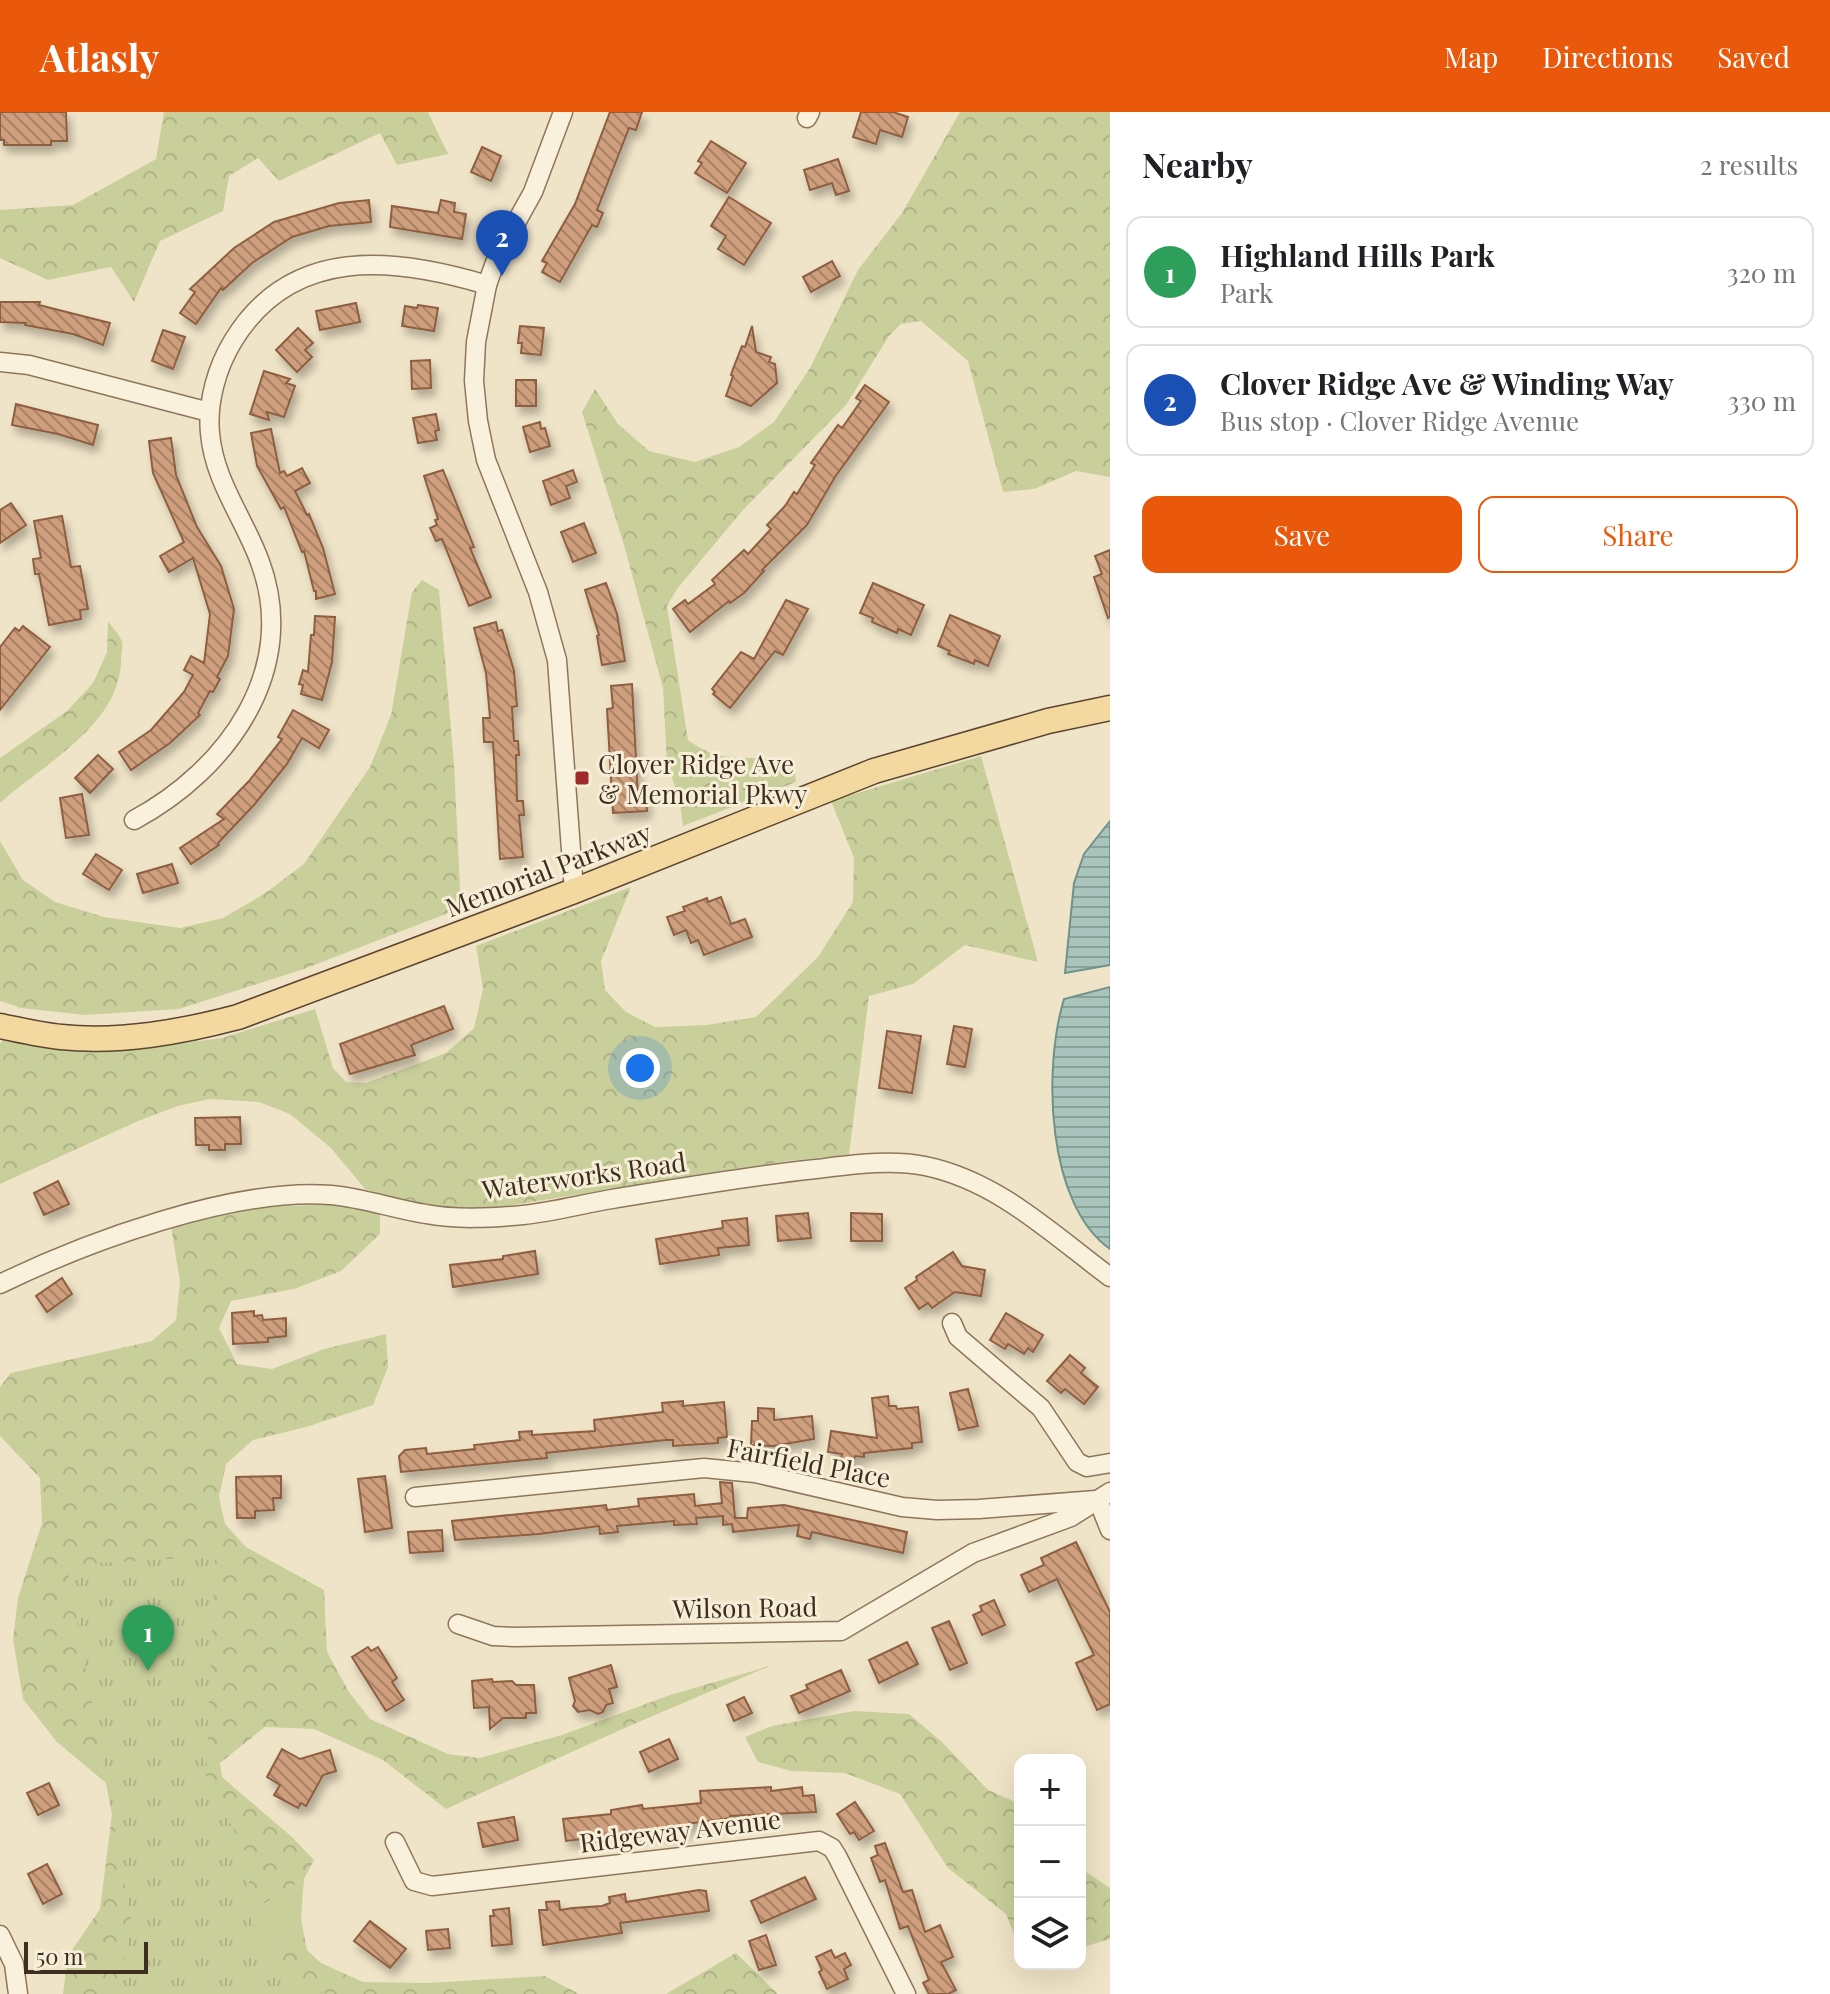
<!DOCTYPE html>
<html lang="en">
<head>
<meta charset="utf-8">
<style>
  body { margin:0; font-family:"Playfair Display",serif; background:#f2f2f2; color:#202124 }
  .controls { position:absolute; right:24px; bottom:24px; display:grid; overflow:hidden; border-radius:16px; box-shadow:0 8px 32px #0002 }
  .controls button { width:72px; height:72px; display:grid; place-items:center; padding:0; border:0; border-bottom:2px solid #e0e0e0; background:#fff; color:#202124; font:40px sans-serif }
  .scale { position:absolute; left:24px; bottom:20px; width:124px; box-sizing:border-box; padding-left:8px; border:4px solid #3d2e20; border-top:0; font-size:22px; line-height:28px; white-space:nowrap; color:#3d2e20; -webkit-text-stroke:6px #f7eed8; paint-order:stroke }
  .you { position:absolute; left:640px; top:956px; width:28px; height:28px; margin:-20px; border:6px solid #fff; border-radius:50%; background:#1a73e8; box-shadow:0 0 0 12px #1a73e833 }
  .badge { display:grid; place-items:center; width:52px; height:52px; border-radius:50%; background:#ea580c; color:#fff; font-size:26px; font-weight:700 }
  .pin { position:absolute; translate:-50% -66px; filter:drop-shadow(0 2px 4px #0008) }
  .pin::after { content:''; position:absolute; top:42px; width:28px; height:24px; background:inherit; clip-path:polygon(0 0,100% 0,50% 100%) }
  .list { margin:0; padding:0; list-style:none }
  h2 { display:flex; justify-content:space-between; align-items:center; height:104px; margin:0; padding:0 32px; font-size:34px }
  h2 small { font-size:26px; font-weight:400; color:#757577 }
  .list li { display:grid; grid-template-columns:52px 1fr auto; gap:24px; align-items:center; box-sizing:border-box; height:112px; margin:0 16px 16px; padding:0 16px; border:2px solid #e0e0e0; border-radius:16px }
  .list b { display:block; font-size:30px; white-space:nowrap }
  .list p { margin:0; font-size:26px; white-space:nowrap; color:#757577 }
  .list em { font-size:26px; font-style:normal; color:#757577 }
  .actions { display:flex; gap:16px; padding:24px 32px }
  .actions a { flex:1; padding:18px 0; border:2px solid #ea580c; border-radius:16px; text-align:center; font-size:28px; color:#ea580c }
  .actions .main { background:#ea580c; color:#fff }
  .icon { flex:none; width:44px; height:44px; fill:none; stroke:currentColor; stroke-width:2; stroke-linecap:round; stroke-linejoin:round }
  .map { position:relative; flex:none; width:1110px; height:1882px; overflow:hidden }
  header { display:flex; align-items:center; gap:48px; box-sizing:border-box; height:112px; padding:0 40px; background:#ea580c; color:#fff }
  header strong { font-size:38px }
  nav { display:flex; gap:44px; margin-inline-start:auto; font-size:28px }
  main { display:flex }
  aside { flex:1; background:#fff }
  .map>svg:first-child { display:block }
  .grass { fill:#c9cf9b }
  .forest { fill:url(#forest-crowns) }
  .park { fill:url(#park-tufts) }
  .water { fill:url(#water-rules); stroke:#6f938a; stroke-width:2 }
  .building { fill:url(#building-back-hatch); stroke:#8d5f41; stroke-width:2; filter:url(#shadow) }
  .lines { fill:none; stroke-linecap:round; stroke-linejoin:round }
  .minor-casing { stroke:#8d765c; stroke-width:21 }
  .major-casing { stroke:#5b4430; stroke-width:27 }
  .minor { stroke:#faf1dc; stroke-width:18 }
  .major { stroke:#f3d9a0; stroke-width:24 }
  .poi-dot { fill:#9e2a2b; stroke:#f7eed8; stroke-width:3 }
  .labels { text-anchor:middle; dominant-baseline:central; stroke-width:6; stroke-linejoin:round; paint-order:stroke }
  .poi-label { font-size:26px; fill:#3d2e20; stroke:#f7eed8; text-anchor:start }
  .street-label { font-size:26px; fill:#3d2e20; stroke:#f7eed8 }
</style>
</head>
<body>
<header>
<strong>Atlasly</strong>
<nav><a>Map</a><a>Directions</a><a>Saved</a></nav>
</header>
<main>
<div class="map">
<svg width="1110" height="1882" viewBox="0 0 1110 1882">
  <defs>
    <pattern id="forest-crowns" width="20" height="18" patternUnits="userSpaceOnUse" patternTransform="scale(2)"><rect width="20" height="18" fill="#c9cf9b"/><path d="M2 6a3 3 0 1 1 6 0M12 15a3 3 0 1 1 6 0" fill="none" stroke="#aeb285"/></pattern>
    <pattern id="park-tufts" width="24" height="20" patternUnits="userSpaceOnUse" patternTransform="scale(2)"><rect width="24" height="20" fill="#c9cf9b"/><path d="M3 7l-1-3M5 7V3M7 7l1-3M15 17l-1-3M17 17v-4M19 17l1-3" fill="none" stroke="#aeb285"/></pattern>
    <pattern id="water-rules" width="6" height="5" patternUnits="userSpaceOnUse" patternTransform="scale(2)"><rect width="6" height="5" fill="#a9c4bc"/><path d="M0 2.5h6" fill="none" stroke="#8ba098"/></pattern>
    <pattern id="building-back-hatch" width="6" height="6" patternUnits="userSpaceOnUse" patternTransform="scale(2)"><rect width="6" height="6" fill="#cf9f7d"/><path d="M-1 5l2 2M0 0l6 6M5-1l2 2" fill="none" stroke="#a98266"/></pattern>
    <filter id="shadow"><feDropShadow dx="4" dy="7" stdDeviation="4" flood-color="#0004"/></filter>
  </defs>
  <rect width="100%" height="100%" fill="#f0e4c8"/>
  <polygon class="grass" points="304,1767 301,1807 259,1861 223,1882 252,1799"/>
  <g class="forest">
    <polygon points="164,0 428,0 448,42 397,53 380,21 279,69 258,46 229,64 223,99 160,129 134,190 111,155 48,168 0,146 0,98 73,93 156,47"/>
    <path d="M 960,0 L 1110,0 L 1110,365 L 1076,359 L 1034,377 L 1003,380 L 968,249 L 921,209 L 901,212 L 889,224 L 846,293 L 743,398 L 677,477 L 667,494 L 688,628 C 726,656 754,640 794,650 L 796,670 L 683,714 L 679,684 L 667,653 L 663,576 L 624,433 L 582,300 L 595,277 L 618,312 L 649,339 L 695,350 L 739,335 L 774,310 L 810,256 L 858,158 L 902,101 Z"/>
    <polygon points="422,468 439,478 454,652 461,796 304,857 179,897 85,903 21,896 0,889 0,729 23,768 55,790 104,805 180,816 223,806 264,782 304,752 370,655 391,603 412,480"/>
    <path d="M 108,509 C 112,515 120,523 122,530 C 123,535 121,543 121,549 C 120,613 42,653 0,691 L 0,646 L 67,599 L 93,571 L 107,540 Z"/>
    <polygon points="981,644 1038,850 965,833 913,872 869,884 849,1043 788,1049 475,1099 413,1091 365,1077 331,1036 290,1002 259,990 210,987 178,994 138,1009 0,1072 0,932 3,927 89,939 153,935 222,926 315,897 333,956 346,970 366,971 446,941 474,916 483,877 476,834 631,775 601,849 605,878 626,900 655,915 707,913 756,905 818,845 853,790 854,746 831,689"/>
    <polygon points="339,1092 380,1097 380,1122 341,1159 294,1177 231,1189 219,1216 237,1252 272,1257 324,1237 386,1222 388,1255 373,1293 306,1315 253,1328 226,1352 219,1385 225,1412 246,1435 324,1478 327,1540 349,1580 370,1607 448,1642 479,1646 562,1623 670,1583 770,1554 627,1615 446,1697 383,1648 314,1617 265,1615 220,1651 222,1665 292,1725 314,1748 304,1767 252,1799 223,1882 63,1882 68,1844 100,1797 112,1702 106,1671 57,1630 23,1587 13,1527 18,1486 42,1411 40,1366 0,1324 0,1275 11,1261 152,1229 176,1208 180,1170 171,1114 265,1095"/>
    <polygon points="854,1599 909,1602 942,1630 988,1678 1020,1692 1020,1837 1006,1802 948,1756 900,1682 845,1661 791,1659 758,1650 745,1625 772,1614"/>
    <polygon points="1080,1756 1110,1776 1110,1827 1080,1836"/>
    <polygon points="301,1807 307,1838 321,1851 363,1870 428,1871 545,1864 579,1882 257,1882 259,1861"/>
    <polygon points="736,1841 778,1882 666,1882"/>
  </g>
  <polygon class="park" points="215,1444 206,1664 246,1741 256,1836 326,1882 118,1882 131,1807 67,1453"/>
  <g class="water">
    <polygon points="1110,709 1110,853 1065,861 1074,771 1084,742"/>
    <path d="M 1110,875 L 1110,1137 C 1046,1092 1043,956 1064,887 Z"/>
  </g>
  <g class="building">
    <polygon points="0,0 66,0 67,29 51,29 51,33 4,33 4,28 0,28"/>
    <polygon points="610,0 642,0 636,18 629,16 597,98 603,101 597,115 592,113 560,170 542,160 547,151 542,149 575,92"/>
    <polygon points="861,0 893,0 908,5 902,25 880,18 876,32 853,25"/>
    <polygon points="711,29 746,51 727,81 695,61 702,51 698,49"/>
    <polygon points="482,35 501,44 491,69 471,60"/>
    <polygon points="838,47 849,79 836,83 832,71 810,78 804,58"/>
    <polygon points="729,85 771,111 744,153 718,137 726,124 711,114"/>
    <polygon points="369,88 371,110 329,114 292,125 252,151 223,178 221,176 196,212 180,201 195,180 190,177 234,136 274,110 339,91"/>
    <polygon points="441,88 455,91 454,100 466,102 462,127 390,115 392,94 438,101"/>
    <polygon points="832,149 840,164 811,180 803,165"/>
    <polygon points="0,190 40,190 39,193 110,211 103,233 73,222 25,213 26,211 0,210"/>
    <polygon points="356,191 360,210 320,218 316,199"/>
    <polygon points="418,193 438,196 434,219 402,214 405,194 417,196"/>
    <polygon points="520,214 544,216 541,243 521,241 522,231 518,231"/>
    <polygon points="752,214 756,240 771,245 769,250 775,252 777,271 751,294 726,284 733,264 731,263 733,257 742,234 745,235"/>
    <polygon points="298,216 313,231 305,238 312,245 297,260 276,238"/>
    <polygon points="163,218 185,225 173,257 152,249"/>
    <polygon points="430,248 431,276 412,277 411,249"/>
    <polygon points="264,259 290,267 286,271 295,274 284,305 267,300 269,308 250,302"/>
    <rect x="516" y="268" width="20" height="26"/>
    <polygon points="865,273 889,290 835,365 807,413 762,458 764,459 744,481 730,491 729,489 690,520 673,497 685,488 688,492 715,472 712,468 744,438 748,442 771,417 767,413 785,394 794,380 797,382 815,353 811,351 838,313 842,316 861,289 856,286"/>
    <polygon points="16,292 98,313 93,333 58,322 12,313"/>
    <polygon points="436,302 439,318 435,319 437,328 418,331 413,306"/>
    <polygon points="540,310 541,317 545,316 550,334 530,340 523,315"/>
    <polygon points="271,317 280,361 284,359 287,364 302,356 310,371 295,379 307,403 309,402 323,436 335,482 316,487 316,479 314,479 304,439 302,440 284,395 281,397 257,354 251,321"/>
    <polygon points="171,326 176,363 197,415 221,454 234,497 228,544 217,565 220,567 213,580 210,579 198,601 200,603 170,631 131,658 119,640 151,618 184,580 193,563 184,558 191,544 204,551 210,502 193,446 169,460 160,444 184,430 153,361 149,329"/>
    <polygon points="443,358 474,435 470,436 491,485 469,494 442,427 436,429 430,416 437,413 435,408 438,407 424,364"/>
    <polygon points="573,358 577,370 566,374 570,386 551,393 543,369"/>
    <polygon points="11,391 26,413 0,431 0,398"/>
    <polygon points="62,404 71,455 80,454 88,497 80,498 81,507 49,513 39,462 35,462 33,447 41,446 34,409"/>
    <polygon points="584,411 596,441 573,450 561,420"/>
    <polygon points="1110,438 1110,505 1108,506 1094,465 1102,462 1095,444"/>
    <polygon points="606,471 617,502 625,549 602,553 597,524 599,523 585,478"/>
    <polygon points="873,471 924,493 911,523 898,517 897,521 872,510 873,506 860,501"/>
    <polygon points="786,488 808,497 783,543 775,539 730,596 713,582 715,580 712,577 741,540 754,547"/>
    <polygon points="950,503 1000,524 988,554 975,548 974,552 948,542 950,539 938,534"/>
    <polygon points="315,504 335,505 332,550 322,588 301,582 303,573 299,572 303,558 308,560 311,523 314,523"/>
    <polygon points="496,510 498,519 502,518 514,559 517,594 512,595 514,629 518,629 519,643 516,643 517,689 523,689 524,703 519,703 523,745 500,747 493,630 484,630 483,606 490,606 486,561 474,516"/>
    <polygon points="23,514 50,535 0,598 0,535 15,516 19,519"/>
    <polygon points="632,572 638,685 646,684 647,699 613,701 607,597 613,596 611,574"/>
    <polygon points="293,598 329,618 319,636 302,626 287,652 254,693 218,731 219,733 191,752 180,736 224,707 217,702 249,669 282,627 278,625"/>
    <polygon points="98,643 113,657 90,681 75,666"/>
    <polygon points="82,682 89,723 66,726 60,686"/>
    <polygon points="96,742 122,758 109,778 83,762"/>
    <polygon points="172,752 178,771 143,781 137,762"/>
    <polygon points="721,785 731,812 745,807 752,825 704,843 698,828 691,831 686,818 674,823 667,805 685,799 683,795 707,786 708,790"/>
    <polygon points="444,894 453,917 411,933 415,943 350,962 340,932"/>
    <polygon points="954,914 972,917 965,955 947,952"/>
    <polygon points="887,919 921,924 912,981 879,976"/>
    <polygon points="240,1005 241,1032 225,1032 225,1038 209,1038 209,1033 196,1033 195,1006"/>
    <polygon points="58,1069 69,1092 44,1103 34,1081"/>
    <polygon points="808,1101 811,1126 778,1129 776,1104"/>
    <polygon points="851,1101 882,1102 882,1129 851,1129"/>
    <polygon points="747,1106 749,1133 718,1136 719,1143 660,1152 656,1127 723,1116 722,1109"/>
    <polygon points="535,1139 538,1162 453,1175 450,1153 503,1147 503,1144"/>
    <polygon points="953,1140 962,1154 985,1158 981,1184 955,1180 932,1196 928,1191 919,1197 905,1176 917,1168 916,1165"/>
    <polygon points="62,1166 72,1182 47,1200 36,1184"/>
    <polygon points="254,1199 254,1204 262,1203 263,1208 286,1206 286,1224 268,1226 268,1230 233,1232 232,1201"/>
    <polygon points="1006,1201 1043,1223 1033,1240 1028,1236 1024,1242 1008,1232 1005,1237 990,1228"/>
    <polygon points="1070,1243 1085,1256 1081,1261 1098,1275 1084,1292 1065,1277 1061,1281 1047,1269"/>
    <polygon points="968,1277 978,1314 959,1318 950,1281"/>
    <polygon points="888,1284 889,1294 896,1294 897,1297 918,1295 922,1330 912,1331 912,1336 864,1341 864,1345 855,1344 854,1349 841,1347 842,1342 828,1340 831,1319 877,1326 872,1286"/>
    <polygon points="683,1289 683,1294 724,1290 727,1325 718,1326 718,1331 673,1334 673,1328 666,1328 546,1341 547,1346 401,1360 399,1344 405,1338 426,1336 427,1342 475,1337 474,1333 520,1328 519,1320 532,1319 532,1323 595,1319 594,1308 663,1300 662,1291"/>
    <polygon points="758,1296 774,1297 774,1308 812,1304 814,1327 773,1334 751,1333 752,1309 758,1309"/>
    <polygon points="281,1364 281,1386 273,1386 274,1398 255,1399 255,1406 237,1406 236,1365"/>
    <polygon points="385,1364 392,1416 365,1420 358,1367"/>
    <polygon points="720,1370 732,1371 735,1406 747,1406 748,1396 784,1393 907,1420 903,1441 812,1420 810,1427 797,1424 799,1413 733,1420 732,1412 723,1413 723,1404 696,1406 697,1412 674,1413 674,1409 617,1414 618,1420 600,1422 599,1414 539,1422 455,1428 452,1409 606,1393 607,1398 639,1394 638,1387 694,1382 695,1394 722,1391"/>
    <polygon points="442,1418 443,1439 410,1441 408,1420"/>
    <polygon points="1076,1430 1110,1500 1110,1592 1097,1598 1076,1551 1094,1543 1057,1467 1029,1480 1021,1463 1044,1453 1041,1446"/>
    <polygon points="994,1488 1005,1513 982,1523 973,1503 982,1499 980,1494"/>
    <polygon points="949,1509 967,1551 950,1558 932,1516"/>
    <polygon points="907,1530 918,1552 879,1571 869,1548"/>
    <polygon points="368,1535 371,1539 378,1535 397,1566 392,1570 404,1588 386,1599 352,1545"/>
    <polygon points="611,1553 617,1575 609,1577 613,1591 606,1593 603,1600 598,1602 590,1598 578,1600 573,1594 575,1589 569,1566"/>
    <polygon points="841,1558 850,1579 799,1601 791,1584 808,1577 806,1573"/>
    <polygon points="492,1567 493,1570 512,1569 516,1573 534,1573 536,1601 526,1601 526,1606 503,1606 490,1617 489,1595 474,1596 472,1569"/>
    <polygon points="744,1585 752,1601 734,1609 727,1593"/>
    <polygon points="669,1627 678,1647 649,1660 640,1640"/>
    <polygon points="282,1637 300,1647 330,1638 336,1659 323,1663 306,1694 301,1691 298,1696 274,1683 280,1673 267,1665"/>
    <polygon points="49,1671 59,1693 38,1703 27,1681"/>
    <polygon points="771,1675 771,1679 802,1675 803,1684 814,1683 816,1700 730,1704 730,1706 686,1712 687,1719 660,1722 660,1718 566,1729 563,1707 611,1702 611,1698 642,1693 643,1697 701,1691 700,1679"/>
    <polygon points="855,1690 874,1719 859,1728 854,1720 850,1722 837,1702"/>
    <polygon points="514,1705 518,1728 483,1735 478,1711"/>
    <polygon points="885,1731 903,1780 912,1778 925,1820 940,1813 953,1845 941,1850 956,1878 948,1882 929,1882 923,1871 929,1868 908,1814 900,1817 885,1768 880,1770 871,1746 878,1743 875,1734"/>
    <polygon points="47,1752 62,1782 43,1792 28,1762"/>
    <polygon points="805,1765 816,1787 761,1811 751,1789"/>
    <polygon points="699,1778 706,1779 709,1799 620,1811 622,1821 543,1833 539,1798 547,1798 546,1790 559,1789 560,1798 573,1796 602,1794 610,1791 609,1785 625,1782 626,1790"/>
    <polygon points="509,1796 512,1832 492,1834 490,1804 494,1804 493,1798"/>
    <polygon points="370,1809 406,1837 390,1856 354,1829"/>
    <polygon points="448,1817 450,1836 428,1838 426,1819"/>
    <polygon points="766,1823 776,1853 759,1858 749,1829"/>
    <polygon points="831,1838 835,1846 845,1841 851,1853 844,1857 848,1867 827,1877 819,1860 822,1858 816,1845"/>
  </g>
  <g class="lines">
    <g class="minor-casing">
      <g id="minor">
        <polyline points="563,0 533,80 497,145 487,173 476,230 474,269 478,309 486,348 538,480 557,548 574,779"/>
        <polyline points="807,6 810,0"/>
        <polyline points="0,250 29,253 209,300"/>
        <path d="M 134,708 C 227,658 300,558 260,450 C 244,406 214,369 210,321 C 207,290 217,255 233,229 C 291,133 394,145 487,173"/>
        <path d="M 0,1172 C 86,1130 235,1075 331,1083 C 364,1086 394,1097 426,1102 C 457,1108 491,1106 523,1103 C 553,1100 582,1092 612,1087 C 680,1076 748,1064 816,1057 C 850,1053 890,1047 925,1054 C 998,1069 1052,1122 1110,1165"/>
        <polyline points="952,1211 958,1225 1041,1296 1077,1350 1087,1355 1110,1351"/>
        <polyline points="415,1385 704,1356 755,1361 902,1395 937,1398 979,1397 1096,1388"/>
        <polyline points="1098,1388 1110,1418"/>
        <polyline points="458,1512 493,1524 514,1525 841,1519 973,1441 1071,1405 1110,1380"/>
        <polyline points="395,1730 414,1769 432,1774 819,1729 832,1736 837,1744 906,1882"/>
        <polyline points="0,1823 14,1852 18,1882"/>
      </g>
    </g>
    <g class="major-casing">
      <path id="major" d="M 0,914 C 20,918 41,923 61,925 C 121,931 181,920 238,905 L 574,779 L 874,659 L 1048,609 L 1110,596"/>
    </g>
    <use href="#minor" class="minor"/>
    <use href="#major" class="major"/>
  </g>
  <rect class="poi-dot" x="574" y="658" width="16" height="16" rx="4"/>
  <g class="labels">
    <g class="poi-label">
      <text x="598" y="651">Clover Ridge Ave<tspan x="598" dy="30">&amp; Memorial Pkwy</tspan></text>
    </g>
    <g class="street-label">
      <text transform="translate(548 757) rotate(-21)">Memorial Parkway</text>
      <text transform="translate(584 1063) rotate(-8)">Waterworks Road</text>
      <text transform="translate(809 1350) rotate(11)">Fairfield Place</text>
      <text transform="translate(745 1495) rotate(-1)">Wilson Road</text>
      <text transform="translate(680 1718) rotate(-7)">Ridgeway Avenue</text>
    </g>
  </g>
</svg>
<div class="controls">
<button>+</button>
<button>−</button>
<button><svg class="icon" aria-label="layers" viewBox="0 0 24 24"><path d="M12 4l9 5-9 5-9-5zM3 14l9 5 9-5"/></svg></button>
</div>
<div class="scale">50 m</div>
<div class="you"></div>
<div class="pin badge" style="left:148px;top:1559px;background:#2e9e5b">1</div>
<div class="pin badge" style="left:502px;top:164px;background:#1a4fb4">2</div>
</div>
<aside>
<h2>Nearby<small>2 results</small></h2>
<ul class="list">
<li><span class="badge" style="background:#2e9e5b">1</span><div><b>Highland Hills Park</b><p>Park</p></div><em>320 m</em></li>
<li><span class="badge" style="background:#1a4fb4">2</span><div><b>Clover Ridge Ave &amp; Winding Way</b><p>Bus stop · Clover Ridge Avenue</p></div><em>330 m</em></li>
</ul>
<div class="actions"><a class="main">Save</a><a>Share</a></div>
</aside>
</main>
</body>
</html>
